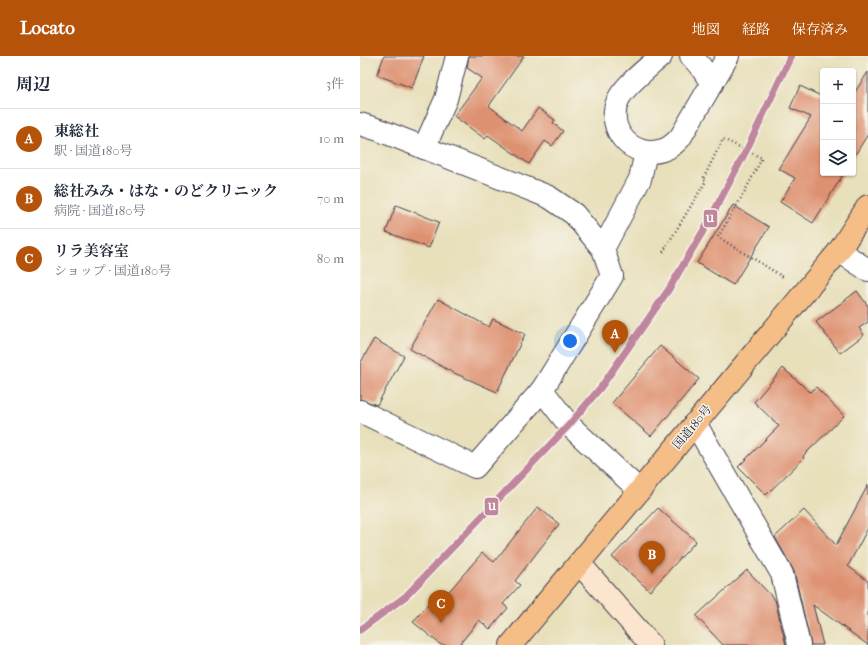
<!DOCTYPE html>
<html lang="ja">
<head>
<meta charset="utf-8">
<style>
  body { margin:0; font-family:"IM FELL French Canon","Noto Serif JP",serif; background:#f2f2f3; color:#1f2937 }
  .controls { position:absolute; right:12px; top:12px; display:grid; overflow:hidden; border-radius:4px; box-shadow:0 1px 3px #0004 }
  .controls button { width:36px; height:36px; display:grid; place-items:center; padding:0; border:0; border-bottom:1px solid #e0e1e3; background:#fff; color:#1f2937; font:20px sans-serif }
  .you { position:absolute; left:210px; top:285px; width:14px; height:14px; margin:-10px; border:3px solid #fff; border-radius:50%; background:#1a73e8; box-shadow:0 0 0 6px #1a73e833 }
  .badge { display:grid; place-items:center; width:26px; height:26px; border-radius:50%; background:#b45309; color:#fff; font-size:13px; font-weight:700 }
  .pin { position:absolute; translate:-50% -33px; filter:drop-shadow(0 1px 2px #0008) }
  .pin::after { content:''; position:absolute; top:21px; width:14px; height:12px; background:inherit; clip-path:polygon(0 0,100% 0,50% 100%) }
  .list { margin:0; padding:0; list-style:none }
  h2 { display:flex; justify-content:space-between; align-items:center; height:52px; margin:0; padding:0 16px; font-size:17px }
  h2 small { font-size:13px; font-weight:400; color:#747a83 }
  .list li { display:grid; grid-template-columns:26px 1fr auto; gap:12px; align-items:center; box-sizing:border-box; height:60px; padding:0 16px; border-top:1px solid #e0e1e3 }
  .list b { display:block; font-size:15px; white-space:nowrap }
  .list p { margin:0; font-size:13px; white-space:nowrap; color:#747a83 }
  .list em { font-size:13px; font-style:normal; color:#747a83 }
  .icon { flex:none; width:22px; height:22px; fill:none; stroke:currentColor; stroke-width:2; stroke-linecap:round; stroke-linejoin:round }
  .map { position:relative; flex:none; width:508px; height:589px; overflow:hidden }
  header { display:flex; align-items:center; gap:24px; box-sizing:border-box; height:56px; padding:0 20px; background:#b45309; color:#fff }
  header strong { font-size:19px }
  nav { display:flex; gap:22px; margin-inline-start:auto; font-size:14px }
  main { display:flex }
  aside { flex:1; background:#fff }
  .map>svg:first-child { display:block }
  .building { fill:#de9171 }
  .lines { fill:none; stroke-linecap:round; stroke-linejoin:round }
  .street-casing { stroke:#403e4e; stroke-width:24 }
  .secondary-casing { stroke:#403e4e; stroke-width:24 }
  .highway-casing { stroke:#403e4e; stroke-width:24 }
  .path { stroke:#403e4e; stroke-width:2.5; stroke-dasharray:1 3; stroke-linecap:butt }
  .street { stroke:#fff; stroke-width:22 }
  .secondary { stroke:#fbe5cf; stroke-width:22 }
  .highway { stroke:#f6be87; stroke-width:22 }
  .rail-1-casing { stroke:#f7f3e8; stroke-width:10 }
  .rail-1 { stroke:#bf869d; stroke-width:7 }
  .labels { text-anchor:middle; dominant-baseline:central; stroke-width:3; stroke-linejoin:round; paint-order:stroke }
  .street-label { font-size:12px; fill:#22223b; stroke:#f7f3e8 }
  .line-badge { stroke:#f7f3e8; stroke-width:1.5 }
  .badge-label { font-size:11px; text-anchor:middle; font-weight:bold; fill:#fff }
</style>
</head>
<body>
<header>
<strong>Locato</strong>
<nav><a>地図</a><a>経路</a><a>保存済み</a></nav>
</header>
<main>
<aside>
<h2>周辺<small>3件</small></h2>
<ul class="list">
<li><span class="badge">A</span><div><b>東総社</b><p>駅 · 国道180号</p></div><em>10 m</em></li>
<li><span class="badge">B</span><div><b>総社みみ・はな・のどクリニック</b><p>病院 · 国道180号</p></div><em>70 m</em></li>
<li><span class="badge">C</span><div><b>リラ美容室</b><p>ショップ · 国道180号</p></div><em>80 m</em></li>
</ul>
</aside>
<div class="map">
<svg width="508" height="589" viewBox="0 0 508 589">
  <rect width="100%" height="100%" fill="#f7f3e8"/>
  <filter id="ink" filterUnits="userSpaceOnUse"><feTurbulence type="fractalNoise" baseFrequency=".025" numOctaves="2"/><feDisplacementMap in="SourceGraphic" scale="8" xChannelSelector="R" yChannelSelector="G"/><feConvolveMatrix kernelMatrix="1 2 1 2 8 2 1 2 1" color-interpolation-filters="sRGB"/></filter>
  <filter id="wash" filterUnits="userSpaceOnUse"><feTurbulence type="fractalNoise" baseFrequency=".012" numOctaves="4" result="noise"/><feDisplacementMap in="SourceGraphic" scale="16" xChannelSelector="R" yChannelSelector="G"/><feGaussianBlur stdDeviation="0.9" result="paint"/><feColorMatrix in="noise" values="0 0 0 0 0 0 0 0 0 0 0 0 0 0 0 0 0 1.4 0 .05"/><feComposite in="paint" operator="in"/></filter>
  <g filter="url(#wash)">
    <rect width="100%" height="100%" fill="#e8e0bb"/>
    <g id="blocks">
      <g class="building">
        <polygon points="24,0 64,0 52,32 17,19"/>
        <polygon points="109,0 164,0 129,50 162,75 178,52 195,64 193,67 203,75 192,90 185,85 169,108 128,79 125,83 94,60 122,22 107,12"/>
        <polygon points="508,16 508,78 493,102 493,39"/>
        <polygon points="440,30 463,41 463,117 484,117 453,167 420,146 435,122 419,113 451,61 430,52"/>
        <polygon points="36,149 79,166 69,192 26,176"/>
        <polygon points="373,149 409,171 373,229 337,207"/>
        <polygon points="497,235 508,250 508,266 499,272 504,279 480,297 456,266"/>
        <polygon points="78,243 129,271 133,263 165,278 137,336 92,316 50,293"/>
        <polygon points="14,283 44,300 17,349 0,343 0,308"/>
        <polygon points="300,290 339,323 291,380 252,347"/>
        <polygon points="423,312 450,336 456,331 484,360 443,400 444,402 406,439 378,411 419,370 394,346"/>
        <polygon points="508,429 508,472 488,510 508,525 508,589 453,549 463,589 451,589 434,515 415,481 444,454 476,489"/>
        <polygon points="178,451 199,468 155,525 160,529 143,548 148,552 130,573 119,564 99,589 81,589 53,566 78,536 84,541 122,497 134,506"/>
        <polygon points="298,452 336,485 290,535 252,501"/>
        <polygon points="387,514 415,544 426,589 363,589 336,560"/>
      </g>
    </g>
  </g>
  <g filter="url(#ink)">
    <use href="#blocks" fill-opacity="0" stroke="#403e4e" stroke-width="1"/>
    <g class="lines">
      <g class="street-casing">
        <g id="street">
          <path d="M 301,0 C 289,11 264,30 258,44 C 245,73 272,104 303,94 C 310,92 315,87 320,82 L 368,0"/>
          <polyline points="331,0 341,11 352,28"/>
          <polyline points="0,68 19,74 189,141 214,158 243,193 252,220 182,334 209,369 279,434"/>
          <polyline points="64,92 86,43 97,0"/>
          <polyline points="243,193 280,123 286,96"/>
          <polyline points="479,195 508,214"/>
          <polyline points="0,355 115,411 182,334"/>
          <polyline points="335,367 422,518 439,589"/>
        </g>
      </g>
      <g class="secondary-casing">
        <polyline id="secondary" points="219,507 291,589"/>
      </g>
      <g class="highway-casing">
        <polyline id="highway" points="151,589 479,195 508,150"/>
      </g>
      <polyline class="path" points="303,196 346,125 343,123 363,83 402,102 384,137 358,181 425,222"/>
      <use href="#street" class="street"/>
      <use href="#secondary" class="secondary"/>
      <use href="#highway" class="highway"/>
      <g class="rail-1-casing">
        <polyline id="rail-1" points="0,574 46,540 209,369 241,331 309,233 349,165 387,93 431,0"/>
      </g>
      <use href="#rail-1" class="rail-1"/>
    </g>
  </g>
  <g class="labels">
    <g class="street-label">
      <text transform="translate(332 371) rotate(-50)">国道180号</text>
    </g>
  </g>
  <g class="line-badge">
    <rect x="343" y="153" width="15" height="19" rx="4" fill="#bf869d"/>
    <rect x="124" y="441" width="15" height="19" rx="4" fill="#bf869d"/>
  </g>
  <g class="badge-label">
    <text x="350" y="166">U</text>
    <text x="132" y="454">U</text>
  </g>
</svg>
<div class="controls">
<button>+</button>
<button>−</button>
<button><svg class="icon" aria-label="layers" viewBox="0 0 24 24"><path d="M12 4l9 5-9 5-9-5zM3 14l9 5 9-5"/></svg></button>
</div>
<div class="you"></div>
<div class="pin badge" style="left:255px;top:297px">A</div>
<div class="pin badge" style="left:292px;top:518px">B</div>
<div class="pin badge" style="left:81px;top:567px">C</div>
</div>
</main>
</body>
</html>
